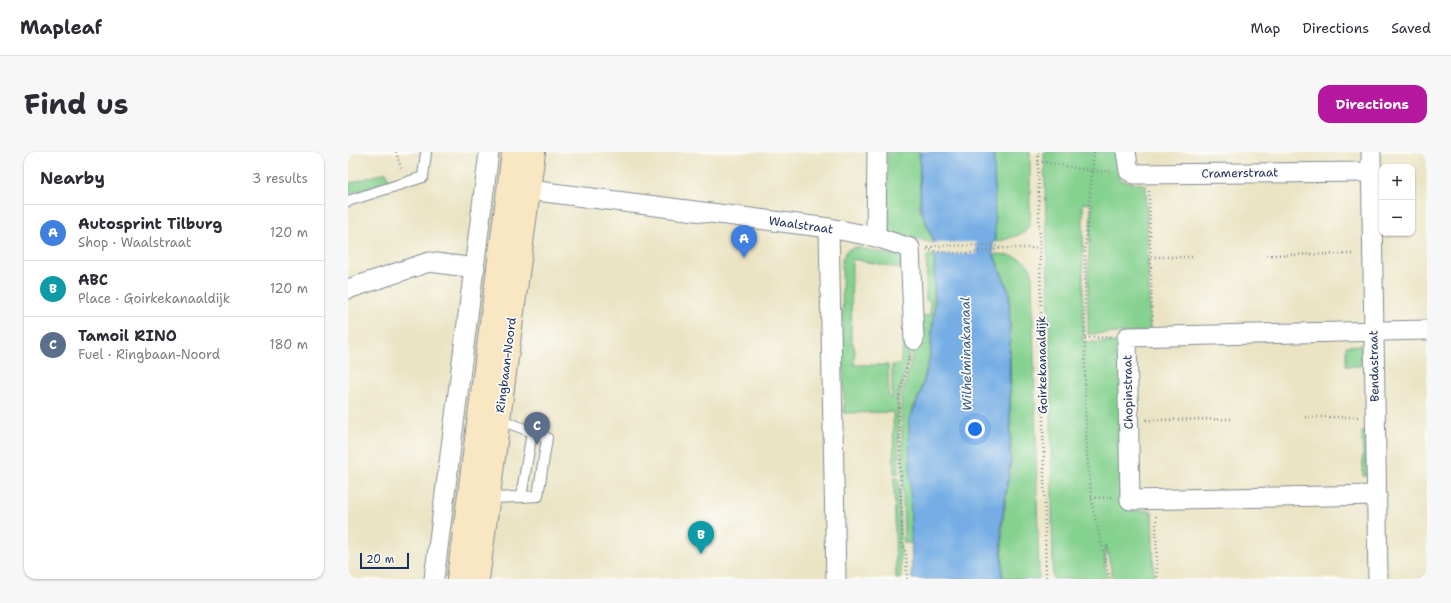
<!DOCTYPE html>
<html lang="en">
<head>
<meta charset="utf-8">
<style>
  body { margin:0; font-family:"Shantell Sans",sans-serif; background:#f7f7f7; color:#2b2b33 }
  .controls { position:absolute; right:12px; top:12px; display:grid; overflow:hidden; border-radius:8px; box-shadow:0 1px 3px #0004 }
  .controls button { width:36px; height:36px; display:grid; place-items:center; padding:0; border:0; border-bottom:1px solid #e1e1e2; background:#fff; color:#2b2b33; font:20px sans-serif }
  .scale { position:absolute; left:12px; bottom:10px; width:49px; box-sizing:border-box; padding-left:4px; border:2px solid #1b2f5e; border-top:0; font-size:11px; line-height:14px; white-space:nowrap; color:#1b2f5e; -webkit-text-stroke:3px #fdfcf7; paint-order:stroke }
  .you { position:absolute; left:627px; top:277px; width:14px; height:14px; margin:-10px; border:3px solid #fff; border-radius:50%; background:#1a73e8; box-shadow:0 0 0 6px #1a73e833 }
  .badge { display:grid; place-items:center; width:26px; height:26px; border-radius:50%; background:#b5179e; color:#fff; font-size:13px; font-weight:700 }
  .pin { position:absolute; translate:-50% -33px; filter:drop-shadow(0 1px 2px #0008) }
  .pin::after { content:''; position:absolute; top:21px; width:14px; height:12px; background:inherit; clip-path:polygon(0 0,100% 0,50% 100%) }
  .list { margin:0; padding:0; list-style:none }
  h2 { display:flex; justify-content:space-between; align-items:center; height:52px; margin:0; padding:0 16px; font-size:17px }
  h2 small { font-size:13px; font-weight:400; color:#7c7c81 }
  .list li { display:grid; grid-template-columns:26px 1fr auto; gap:12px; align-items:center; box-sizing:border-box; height:56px; padding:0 16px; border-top:1px solid #e1e1e2 }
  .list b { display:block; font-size:15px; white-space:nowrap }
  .list p { margin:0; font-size:13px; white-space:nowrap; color:#7c7c81 }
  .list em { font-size:13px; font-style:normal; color:#7c7c81 }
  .map { position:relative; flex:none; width:1079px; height:427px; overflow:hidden; border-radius:12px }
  header { display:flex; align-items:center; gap:24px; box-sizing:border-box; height:56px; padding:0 20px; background:#fff; border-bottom:1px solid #e1e1e2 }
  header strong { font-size:19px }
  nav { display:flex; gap:22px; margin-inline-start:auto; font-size:14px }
  .intro { display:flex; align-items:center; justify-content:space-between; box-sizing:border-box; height:96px; padding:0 24px }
  h1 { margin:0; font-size:28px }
  .button { padding:10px 18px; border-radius:12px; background:#b5179e; color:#fff; font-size:14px; font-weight:700 }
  main { display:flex; gap:24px; padding:0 24px }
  aside { flex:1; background:#fff; border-radius:12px; box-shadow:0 1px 3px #0004 }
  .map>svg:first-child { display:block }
  .green { fill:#85d18f; stroke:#508076 }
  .water { fill:#74ade4; stroke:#486ea1 }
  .pier { fill:#eae4c4 }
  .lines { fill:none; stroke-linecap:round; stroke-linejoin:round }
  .service-casing { stroke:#828a91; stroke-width:12 }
  .minor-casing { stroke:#828a91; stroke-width:21 }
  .secondary-casing { stroke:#828a91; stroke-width:24 }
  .path { stroke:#828a91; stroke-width:2.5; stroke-dasharray:1 3; stroke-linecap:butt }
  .service { stroke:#fff; stroke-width:10 }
  .minor { stroke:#fff; stroke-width:19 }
  .secondary { stroke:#f9e7c3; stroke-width:22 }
  .labels { text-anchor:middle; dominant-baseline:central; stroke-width:3.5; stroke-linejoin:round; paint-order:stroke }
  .street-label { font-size:12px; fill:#1b2f5e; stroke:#fdfcf7 }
  .water-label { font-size:13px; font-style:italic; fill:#3a5b8d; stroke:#fdfcf7 }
</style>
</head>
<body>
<header>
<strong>Mapleaf</strong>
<nav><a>Map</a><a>Directions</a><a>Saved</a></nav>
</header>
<div class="intro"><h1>Find us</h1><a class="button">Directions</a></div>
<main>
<aside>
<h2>Nearby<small>3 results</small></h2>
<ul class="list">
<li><span class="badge" style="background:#3f7fe0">A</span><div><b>Autosprint Tilburg</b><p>Shop · Waalstraat</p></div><em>120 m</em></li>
<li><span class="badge" style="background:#0f9aa8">B</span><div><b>ABC</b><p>Place · Goirkekanaaldijk</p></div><em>120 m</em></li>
<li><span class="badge" style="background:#5c6f8a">C</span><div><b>Tamoil RINO</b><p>Fuel · Ringbaan-Noord</p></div><em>180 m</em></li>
</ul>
</aside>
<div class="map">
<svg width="1079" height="427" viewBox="0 0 1079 427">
  <rect width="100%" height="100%" fill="#fdfcf7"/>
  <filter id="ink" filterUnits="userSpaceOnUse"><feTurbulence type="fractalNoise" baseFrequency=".025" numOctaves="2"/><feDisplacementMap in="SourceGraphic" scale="8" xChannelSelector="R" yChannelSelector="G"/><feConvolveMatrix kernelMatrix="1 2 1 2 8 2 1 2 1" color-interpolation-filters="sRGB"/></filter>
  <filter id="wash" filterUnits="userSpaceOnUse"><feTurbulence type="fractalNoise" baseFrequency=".012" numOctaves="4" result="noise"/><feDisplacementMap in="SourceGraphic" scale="16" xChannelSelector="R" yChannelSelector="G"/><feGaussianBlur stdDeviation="0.9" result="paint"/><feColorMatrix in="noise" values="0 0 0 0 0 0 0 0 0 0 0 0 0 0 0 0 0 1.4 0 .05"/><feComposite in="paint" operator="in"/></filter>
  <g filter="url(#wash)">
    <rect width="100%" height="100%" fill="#eae4c4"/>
    <g class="green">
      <polygon points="539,0 571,0 572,58 586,91 544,82 541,79"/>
      <polygon points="646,0 682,0 682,72 676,81 650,90 647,89"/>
      <polygon points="696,0 772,0 772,28 798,33 802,180 740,182 740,116 744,52 735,51 735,190 777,190 779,353 785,359 804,359 806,427 765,427 758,393 757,413 759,427 705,427 702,198"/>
      <polygon points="38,20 41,28 50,25 50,27 0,42 0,32"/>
      <polygon points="507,95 556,105 555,117 504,107 503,186 507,198 506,213 540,213 541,246 544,246 544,213 552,213 555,193 561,192 560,209 550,246 551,321 546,321 545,260 496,261 494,108 498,99"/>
      <path d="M 646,102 C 660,102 681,106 684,121 L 691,427 L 655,427 L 654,375 L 663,310 L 662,140 Z"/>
      <polygon points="586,103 586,155 582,201 572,241 561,266 564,391 556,391 553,245 563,210 564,197 570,197 570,165 582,163 582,149 578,148 579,104"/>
      <polygon points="1013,193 1013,214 998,214 998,194"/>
      <polygon points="1014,279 1018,279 1019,324 1015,324"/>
      <polygon points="546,326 551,326 553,427 548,427"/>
    </g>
    <polygon class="water" points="572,0 646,0 647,90 645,90 645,102 661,141 662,310 653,374 654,427 564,427 561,269 573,241 582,207 587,155 587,91 573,57"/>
    <polygon class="pier" points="628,90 628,102 586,103 586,91"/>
  </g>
  <g filter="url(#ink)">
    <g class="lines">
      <g class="service-casing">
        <g id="service">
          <polyline points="0,49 75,25 78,0"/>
          <polyline points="173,345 190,344 199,286 184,280"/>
          <polyline points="141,346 173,345 184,280 151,267"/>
        </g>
      </g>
      <g class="minor-casing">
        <g id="minor">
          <polyline points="778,0 781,19 787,22 1023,20"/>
          <polyline points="1023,0 1030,427"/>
          <polyline points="181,38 481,76 528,85 562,96 566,188"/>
          <polyline points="481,76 488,427"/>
          <polyline points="528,85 529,0"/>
          <polyline points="0,137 81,110 127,116"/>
          <polyline points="1029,343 782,348 779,185 1079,178"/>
          <polyline points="86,427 141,0"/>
        </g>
      </g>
      <g class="secondary-casing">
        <g id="secondary">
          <polyline points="110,427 165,0"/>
          <polyline points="130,427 186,0"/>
        </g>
      </g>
      <g class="path">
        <polyline points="48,0 54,19"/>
        <polyline points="690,0 698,427"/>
        <polyline points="746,0 737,97 737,246 739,304 745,358 762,427"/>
        <polyline points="690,9 744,19 765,20"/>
        <polyline points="801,39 804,168"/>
        <polyline points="580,96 586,94 645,93 653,96 690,96"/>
        <path d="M 579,97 C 592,103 639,102 653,96"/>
        <polyline points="919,103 1007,102"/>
        <polyline points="803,105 846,105"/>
        <polyline points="737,186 763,185"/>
        <polyline points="957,265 1010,265"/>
        <polyline points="798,268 886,267"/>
        <polyline points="743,346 765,345"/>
        <polyline points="808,364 809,427"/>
        <polyline points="559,427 558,400 554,392 551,246 562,204"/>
      </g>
      <use href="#service" class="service"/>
      <use href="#minor" class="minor"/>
      <use href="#secondary" class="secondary"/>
    </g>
  </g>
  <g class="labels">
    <g class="street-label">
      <text transform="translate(892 21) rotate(-1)">Cramerstraat</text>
      <text transform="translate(453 73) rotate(8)">Waalstraat</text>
      <text transform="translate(158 213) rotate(-83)">Ringbaan-Noord</text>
      <text transform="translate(694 213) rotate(-91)">Goirkekanaaldijk</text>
      <text transform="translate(1026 214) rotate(-91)">Bendastraat</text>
      <text transform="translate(780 240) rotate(-91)">Chopinstraat</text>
    </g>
    <g class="water-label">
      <text transform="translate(618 202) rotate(-91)">Wilhelminakanaal</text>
    </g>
  </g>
</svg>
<div class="controls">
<button>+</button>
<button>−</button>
</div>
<div class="scale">20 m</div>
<div class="you"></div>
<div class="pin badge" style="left:396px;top:106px;background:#3f7fe0">A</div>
<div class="pin badge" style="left:353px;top:402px;background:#0f9aa8">B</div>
<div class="pin badge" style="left:189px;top:293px;background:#5c6f8a">C</div>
</div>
</main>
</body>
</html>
